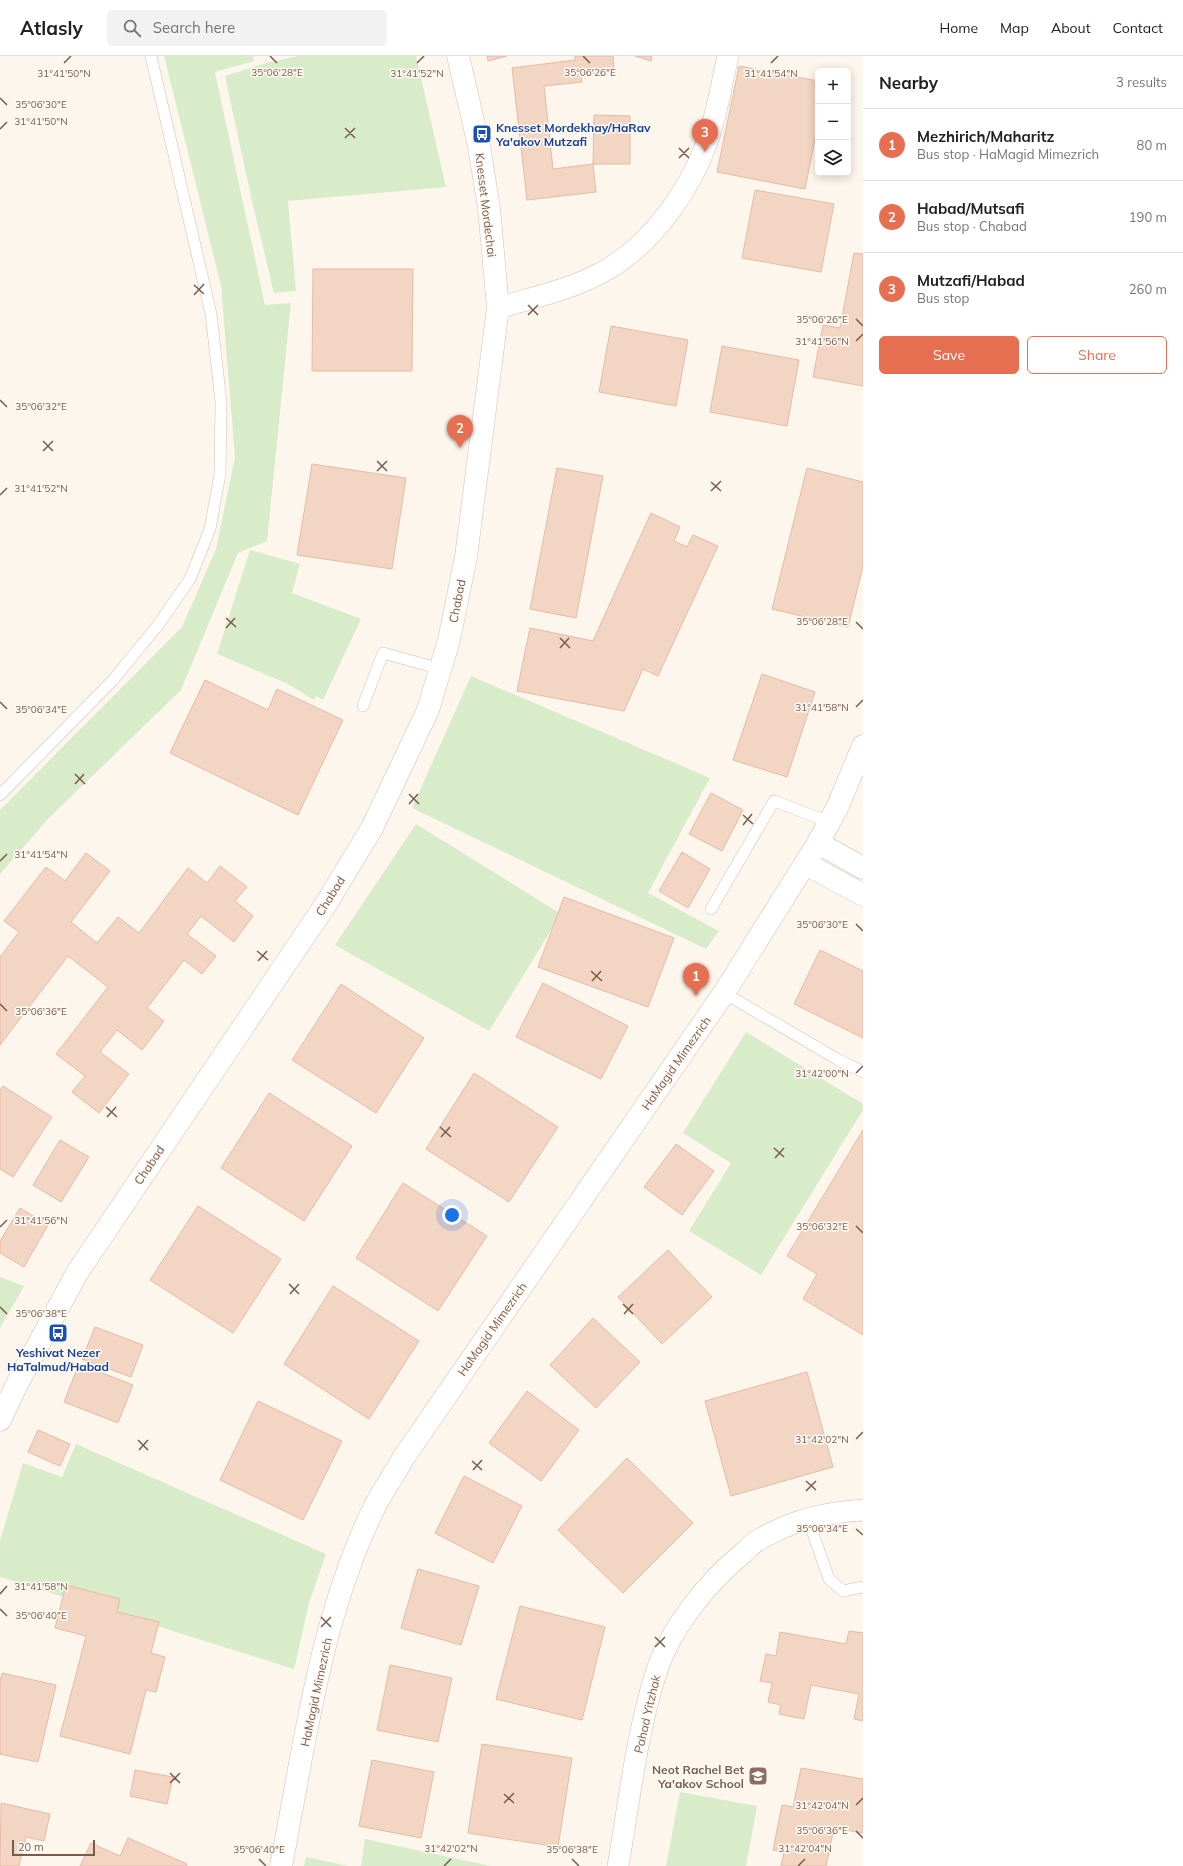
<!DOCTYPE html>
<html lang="en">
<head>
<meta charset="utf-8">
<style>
  body { margin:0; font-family:Mulish,sans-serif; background:#f2f2f2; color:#202124 }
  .controls { position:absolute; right:12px; top:12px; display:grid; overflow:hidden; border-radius:6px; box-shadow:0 2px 10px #0003 }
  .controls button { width:36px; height:36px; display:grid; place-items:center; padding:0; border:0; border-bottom:1px solid #e0e0e0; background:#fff; color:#202124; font:20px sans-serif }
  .scale { position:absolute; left:12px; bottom:10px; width:83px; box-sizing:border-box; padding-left:4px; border:2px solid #7a5c4d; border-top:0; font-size:11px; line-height:14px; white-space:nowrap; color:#7a5c4d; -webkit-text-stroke:3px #fffaf3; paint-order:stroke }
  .you { position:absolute; left:452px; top:1159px; width:14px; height:14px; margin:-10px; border:3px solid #fff; border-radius:50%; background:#1a73e8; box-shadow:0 0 0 6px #1a73e833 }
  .badge { display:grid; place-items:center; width:26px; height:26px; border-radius:50%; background:#e76f51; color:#fff; font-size:13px; font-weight:700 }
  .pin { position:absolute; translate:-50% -33px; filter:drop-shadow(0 1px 2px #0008) }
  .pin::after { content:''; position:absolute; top:21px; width:14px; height:12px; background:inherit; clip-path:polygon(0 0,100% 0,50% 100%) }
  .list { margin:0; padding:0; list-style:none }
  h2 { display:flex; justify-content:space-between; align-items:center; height:52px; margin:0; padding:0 16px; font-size:17px }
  h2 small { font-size:13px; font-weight:400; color:#757577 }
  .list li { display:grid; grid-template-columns:26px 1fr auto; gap:12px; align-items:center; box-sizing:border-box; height:72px; padding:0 16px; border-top:1px solid #e0e0e0 }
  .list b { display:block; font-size:15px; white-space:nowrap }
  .list p { margin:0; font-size:13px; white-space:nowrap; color:#757577 }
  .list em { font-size:13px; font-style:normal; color:#757577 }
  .actions { display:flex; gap:8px; padding:12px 16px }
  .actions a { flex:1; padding:9px 0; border:1px solid #e76f51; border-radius:6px; text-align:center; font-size:14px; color:#e76f51 }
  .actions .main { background:#e76f51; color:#fff }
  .icon { flex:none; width:22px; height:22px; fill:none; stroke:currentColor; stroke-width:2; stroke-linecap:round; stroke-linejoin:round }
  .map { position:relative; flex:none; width:863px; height:1810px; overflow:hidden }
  header { display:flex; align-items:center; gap:24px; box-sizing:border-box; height:56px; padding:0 20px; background:#fff; border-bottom:1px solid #e0e0e0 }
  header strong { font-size:19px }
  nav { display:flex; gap:22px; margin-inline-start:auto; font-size:14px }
  .search { width:280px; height:36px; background:#f2f2f2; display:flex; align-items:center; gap:10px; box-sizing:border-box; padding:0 14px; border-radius:6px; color:#757577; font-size:15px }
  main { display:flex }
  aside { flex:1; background:#fff }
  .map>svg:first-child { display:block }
  .green { fill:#d8ecc9 }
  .building { fill:#f3d5c3; stroke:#e6bba3 }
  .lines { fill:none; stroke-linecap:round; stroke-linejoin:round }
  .service-casing { stroke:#d1beb0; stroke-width:12 }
  .minor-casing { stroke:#d1beb0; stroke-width:22 }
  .tertiary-casing { stroke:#d1beb0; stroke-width:23 }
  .service { stroke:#fff; stroke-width:11 }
  .minor { stroke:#fff; stroke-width:21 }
  .tertiary { stroke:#fff; stroke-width:22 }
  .ticks { fill:none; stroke:#7a5c4d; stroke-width:1.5 }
  .labels { text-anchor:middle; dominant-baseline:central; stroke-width:3; stroke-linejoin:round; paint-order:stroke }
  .transit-label { font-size:12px; font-weight:bold; fill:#164399; stroke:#fffaf3; text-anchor:start }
  .street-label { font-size:12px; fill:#7a5c4d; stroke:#fffaf3 }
  .education-label { font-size:12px; font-weight:bold; fill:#785e54; stroke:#fffaf3; text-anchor:end }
  .ticks-label { font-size:10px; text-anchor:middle; fill:#7a5c4d; stroke:#fffaf3; stroke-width:3; stroke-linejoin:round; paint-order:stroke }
</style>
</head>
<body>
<header>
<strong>Atlasly</strong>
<div class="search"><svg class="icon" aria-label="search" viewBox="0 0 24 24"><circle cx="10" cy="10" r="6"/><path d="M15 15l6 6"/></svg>Search here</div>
<nav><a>Home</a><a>Map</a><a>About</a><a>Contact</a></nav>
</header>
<main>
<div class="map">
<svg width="863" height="1810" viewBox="0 0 863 1810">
  <rect width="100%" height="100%" fill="#fdf6ec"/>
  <g class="green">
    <polygon points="164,0 253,0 254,5 215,16 265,249 291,247 267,485 238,497 181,634 48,763 0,818 0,754 182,571 216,493 235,401 221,229"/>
    <polygon points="298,0 416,0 446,131 288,145 296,235 274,237 252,145 225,20 266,7"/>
    <polygon points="250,494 300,508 292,537 361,563 323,644 316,640 314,644 288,628 217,598"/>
    <polygon points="471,620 710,722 648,837 719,875 706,893 412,752"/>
    <polygon points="416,768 561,858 489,975 335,889"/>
    <polygon points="746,976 863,1048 863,1054 761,1219 689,1175 731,1107 683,1077"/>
    <polygon points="0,1221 24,1230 0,1272"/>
    <polygon points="76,1388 326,1498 309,1547 294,1613 0,1521 0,1485 23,1407 62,1421"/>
    <polygon points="680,1736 757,1750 746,1810 666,1810"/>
    <polygon points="365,1783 491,1810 361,1810"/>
    <polygon points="306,1801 348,1810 304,1810"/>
  </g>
  <g class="building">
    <polygon points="487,0 507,0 488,5"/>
    <polygon points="575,0 613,0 614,15 581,19 582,26 544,30 553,113 593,108 596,136 527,144 512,12 575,4"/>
    <polygon points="635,0 652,0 651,5"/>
    <polygon points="739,10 818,25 818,68 805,133 717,116"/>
    <polygon points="594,59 630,60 630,108 593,108"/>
    <polygon points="755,134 834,148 821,216 742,202"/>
    <polygon points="854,197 863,198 863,330 813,321 823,269 840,272"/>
    <polygon points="313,213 413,213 412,315 312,315"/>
    <polygon points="611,270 688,284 676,350 599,336"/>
    <polygon points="722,290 799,304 787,370 710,356"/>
    <polygon points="312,408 406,422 392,513 297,499"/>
    <polygon points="557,412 603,420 576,562 530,553"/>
    <polygon points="807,412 863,426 863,510 848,571 772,553"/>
    <polygon points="651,457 680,471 674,485 687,491 693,479 718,490 658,620 643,613 624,655 517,635 530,572 593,585"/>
    <polygon points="762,618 815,636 787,721 733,704"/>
    <polygon points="205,624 268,654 277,633 343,664 298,759 170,697"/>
    <polygon points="711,737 743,754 722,795 689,778"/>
    <polygon points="682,796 710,813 688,852 659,835"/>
    <polygon points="86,797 110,815 71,866 97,887 118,861 139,877 188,812 207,827 220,810 247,831 235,845 253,860 234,886 201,860 187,878 216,900 202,918 184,904 147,952 164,965 142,994 117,974 100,996 129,1018 99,1057 72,1036 85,1020 56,998 108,931 68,900 0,989 0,901 19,876 4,865 46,811 65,825"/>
    <polygon points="564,841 674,882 648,951 538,911"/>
    <polygon points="820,894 863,915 863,982 794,948"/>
    <polygon points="543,927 628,970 601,1023 516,981"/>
    <polygon points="341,928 424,982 376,1057 292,1004"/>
    <polygon points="474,1017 558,1071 509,1146 426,1093"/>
    <polygon points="3,1030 52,1061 13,1121 0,1113 0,1034"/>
    <polygon points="269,1037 352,1090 304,1165 221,1112"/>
    <polygon points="863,1074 863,1279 803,1243 817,1218 787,1200"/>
    <polygon points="60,1084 89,1101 61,1146 33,1129"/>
    <polygon points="676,1088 714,1115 682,1159 644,1131"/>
    <polygon points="403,1127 487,1180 438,1255 356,1202"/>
    <polygon points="198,1150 281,1203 233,1277 150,1224"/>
    <polygon points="20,1152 48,1169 24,1211 0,1197 0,1185"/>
    <polygon points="668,1194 712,1241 662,1288 618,1241"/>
    <polygon points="333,1230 419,1285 369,1363 284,1308"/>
    <polygon points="593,1262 640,1306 596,1352 550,1309"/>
    <polygon points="95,1271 143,1289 131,1321 82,1303"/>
    <polygon points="79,1308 133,1329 118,1367 64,1346"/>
    <polygon points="807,1316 833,1411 731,1440 705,1345"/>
    <polygon points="527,1335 579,1374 541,1425 489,1387"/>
    <polygon points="258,1345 342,1385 303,1464 220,1424"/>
    <polygon points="38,1374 70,1388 60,1410 28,1396"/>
    <polygon points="627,1402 693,1467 623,1537 558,1474"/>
    <polygon points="464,1420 522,1450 493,1507 435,1477"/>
    <polygon points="418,1513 479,1530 461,1589 401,1572"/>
    <polygon points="66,1529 120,1543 117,1556 159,1566 151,1597 165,1601 156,1636 146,1634 130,1698 60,1680 86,1580 55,1572"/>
    <polygon points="520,1550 605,1571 582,1664 496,1643"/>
    <polygon points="849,1575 863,1577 863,1665 854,1663 859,1638 811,1629 804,1663 779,1658 781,1649 768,1646 772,1627 760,1625 766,1598 776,1600 780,1576 846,1588"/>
    <polygon points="390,1609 452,1622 438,1686 377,1674"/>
    <polygon points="2,1617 56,1629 38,1706 0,1698 0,1626"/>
    <polygon points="482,1688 572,1702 558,1791 468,1777"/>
    <polygon points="372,1704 434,1716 421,1782 359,1770"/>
    <polygon points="801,1712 863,1723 863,1777 834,1772 826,1810 781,1810 784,1796 773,1794 782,1749 793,1751"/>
    <polygon points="135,1714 173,1721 167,1748 130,1740"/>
    <polygon points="1,1747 50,1758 44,1785 26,1781 19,1810 0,1810"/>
    <polygon points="128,1782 187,1808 186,1810 80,1810 91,1787 120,1800"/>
  </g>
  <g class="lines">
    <g class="service-casing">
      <g id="service">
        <polyline points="363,650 383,597 441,613"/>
        <polyline points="0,739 113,624 158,569 190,523 210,473 220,418 221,346 211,258 151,0"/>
        <polyline points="711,853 774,745 829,766"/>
        <polyline points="724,937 837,1003 863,1016"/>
        <polyline points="808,1463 829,1523 843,1535 863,1531"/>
      </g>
    </g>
    <g class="minor-casing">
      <g id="minor">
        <path d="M 498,252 C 532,242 569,234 601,217 C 652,190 693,131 710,77 C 718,52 722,25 728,0"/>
        <path d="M 618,1810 C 629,1747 636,1682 655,1620 C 669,1573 706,1528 743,1497 C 749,1492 755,1485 762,1482 C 793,1464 828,1456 863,1454"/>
      </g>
    </g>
    <g class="tertiary-casing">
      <g id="tertiary">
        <polyline points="818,787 863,812"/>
        <polyline points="806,808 863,839"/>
        <polyline points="0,1364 18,1326 77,1217 326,848 372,772 428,654 449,584 466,501 498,252 489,152 479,90 458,0"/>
        <path d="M 281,1810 C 305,1688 320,1560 376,1448 C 385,1432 395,1417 404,1401 L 724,937 L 818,787 L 837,752 L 863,690"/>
      </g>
    </g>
    <use href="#service" class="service"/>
    <use href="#minor" class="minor"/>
    <use href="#tertiary" class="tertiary"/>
  </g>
  <path class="ticks" d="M 270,0 L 277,7M 583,0 L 590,7M 64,7 L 71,0M 417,7 L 424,0M 771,7 L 778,0M 0,42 L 7,49M 345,72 L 355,82M 0,73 L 7,66M 345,82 L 355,72M 679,92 L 689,102M 679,102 L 689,92M 194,229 L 204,238M 194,239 L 204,228M 528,249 L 538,259M 528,259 L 538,249M 856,263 L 863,270M 856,285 L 863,278M 0,344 L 7,351M 43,385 L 53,395M 43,395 L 53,385M 377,405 L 387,415M 377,415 L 387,405M 711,426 L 721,435M 711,435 L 721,425M 0,439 L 7,432M 226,562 L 236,571M 856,566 L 863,573M 226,572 L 235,562M 560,582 L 570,592M 560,592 L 569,582M 0,646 L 7,653M 856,651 L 863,644M 75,718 L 85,728M 75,728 L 84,718M 409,738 L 419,748M 409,748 L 418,738M 743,759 L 753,768M 743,769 L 752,758M 0,805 L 7,798M 856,868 L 863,875M 257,895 L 268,904M 258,905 L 267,895M 591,915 L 602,925M 592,925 L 601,915M 0,948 L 7,955M 856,1017 L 863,1010M 106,1051 L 117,1061M 107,1061 L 116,1051M 440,1071 L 451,1081M 441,1081 L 450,1071M 774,1092 L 784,1101M 775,1102 L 784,1092M 856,1170 L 863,1177M 0,1171 L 7,1164M 289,1228 L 299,1238M 290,1238 L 299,1228M 623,1248 L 633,1258M 0,1251 L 7,1258M 624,1258 L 633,1248M 856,1383 L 863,1376M 138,1384 L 148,1394M 139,1394 L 148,1384M 472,1405 L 482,1414M 473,1414 L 482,1404M 806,1425 L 816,1434M 806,1435 L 816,1425M 856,1473 L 863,1479M 0,1538 L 7,1530M 0,1553 L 7,1560M 321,1561 L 331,1571M 321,1571 L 331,1561M 655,1581 L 665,1591M 655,1591 L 665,1581M 170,1717 L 180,1727M 170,1727 L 180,1717M 504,1738 L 514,1747M 504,1747 L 514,1737M 856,1749 L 863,1742M 856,1775 L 863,1782M 259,1803 L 266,1810M 572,1803 L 579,1810M 444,1810 L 451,1803M 798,1810 L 805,1803"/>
  <defs>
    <g id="bus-square" transform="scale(1)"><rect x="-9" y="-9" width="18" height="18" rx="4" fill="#1a4fb4" stroke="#fffaf3"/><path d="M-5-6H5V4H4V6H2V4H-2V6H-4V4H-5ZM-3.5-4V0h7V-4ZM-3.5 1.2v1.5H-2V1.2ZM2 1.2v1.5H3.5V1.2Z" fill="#fff"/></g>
    <g id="school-square" transform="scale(1)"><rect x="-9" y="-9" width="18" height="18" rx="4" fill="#8d6e63" stroke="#fffaf3"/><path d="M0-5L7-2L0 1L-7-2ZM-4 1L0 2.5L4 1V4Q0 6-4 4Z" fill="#fff"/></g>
  </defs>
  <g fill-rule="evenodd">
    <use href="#bus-square" x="482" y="78"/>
    <use href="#bus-square" x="58" y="1277"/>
    <use href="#school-square" x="758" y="1720"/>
  </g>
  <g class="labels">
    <g class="transit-label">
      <text x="496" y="71">Knesset Mordekhay/HaRav<tspan x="496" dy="14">Ya'akov Mutzafi</tspan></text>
      <text x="58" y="1296" text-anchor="middle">Yeshivat Nezer<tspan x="58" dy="14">HaTalmud/Habad</tspan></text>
    </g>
    <g class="street-label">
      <text transform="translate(486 149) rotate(83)">Knesset Mordechai</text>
      <text transform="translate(457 545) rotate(-79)">Chabad</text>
      <text transform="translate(330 840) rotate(-58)">Chabad</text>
      <text transform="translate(676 1007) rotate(-55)">HaMagid Mimezrich</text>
      <text transform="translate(149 1109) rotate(-56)">Chabad</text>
      <text transform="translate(492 1273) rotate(-55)">HaMagid Mimezrich</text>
      <text transform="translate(316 1636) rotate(-78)">HaMagid Mimezrich</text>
      <text transform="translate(647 1658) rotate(-77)">Pahad Yitzhak</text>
    </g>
    <g class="education-label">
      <text x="744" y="1713">Neot Rachel Bet<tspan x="744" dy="14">Ya'akov School</tspan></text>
    </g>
  </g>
  <g class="ticks-label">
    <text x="277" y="20">35°06'28"E</text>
    <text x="590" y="20">35°06'26"E</text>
    <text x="64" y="21">31°41'50"N</text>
    <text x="417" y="21">31°41'52"N</text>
    <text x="771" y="21">31°41'54"N</text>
    <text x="41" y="52">35°06'30"E</text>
    <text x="41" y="69">31°41'50"N</text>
    <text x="822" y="267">35°06'26"E</text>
    <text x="822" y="289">31°41'56"N</text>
    <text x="41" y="354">35°06'32"E</text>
    <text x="41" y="436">31°41'52"N</text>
    <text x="822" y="569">35°06'28"E</text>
    <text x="822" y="655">31°41'58"N</text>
    <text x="41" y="657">35°06'34"E</text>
    <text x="41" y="802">31°41'54"N</text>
    <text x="822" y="872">35°06'30"E</text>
    <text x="41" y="959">35°06'36"E</text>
    <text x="822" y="1021">31°42'00"N</text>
    <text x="41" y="1168">31°41'56"N</text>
    <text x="822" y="1174">35°06'32"E</text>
    <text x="41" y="1261">35°06'38"E</text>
    <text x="822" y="1387">31°42'02"N</text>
    <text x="822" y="1476">35°06'34"E</text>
    <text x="41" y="1534">31°41'58"N</text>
    <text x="41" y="1563">35°06'40"E</text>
    <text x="822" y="1753">31°42'04"N</text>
    <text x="822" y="1778">35°06'36"E</text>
    <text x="451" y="1796">31°42'02"N</text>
    <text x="805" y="1796">31°42'04"N</text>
    <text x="259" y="1797">35°06'40"E</text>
    <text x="572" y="1797">35°06'38"E</text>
  </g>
</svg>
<div class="controls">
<button>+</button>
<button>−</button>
<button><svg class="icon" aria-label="layers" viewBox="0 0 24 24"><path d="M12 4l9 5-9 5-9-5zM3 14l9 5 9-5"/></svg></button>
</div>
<div class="scale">20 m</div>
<div class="you"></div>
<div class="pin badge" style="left:696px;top:940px">1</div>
<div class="pin badge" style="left:460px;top:392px">2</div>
<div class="pin badge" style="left:705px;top:96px">3</div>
</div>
<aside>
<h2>Nearby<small>3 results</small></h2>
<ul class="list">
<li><span class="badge">1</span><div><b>Mezhirich/Maharitz</b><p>Bus stop · HaMagid Mimezrich</p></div><em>80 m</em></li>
<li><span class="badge">2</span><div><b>Habad/Mutsafi</b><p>Bus stop · Chabad</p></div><em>190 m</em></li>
<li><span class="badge">3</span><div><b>Mutzafi/Habad</b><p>Bus stop</p></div><em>260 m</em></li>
</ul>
<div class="actions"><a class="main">Save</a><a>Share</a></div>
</aside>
</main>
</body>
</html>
